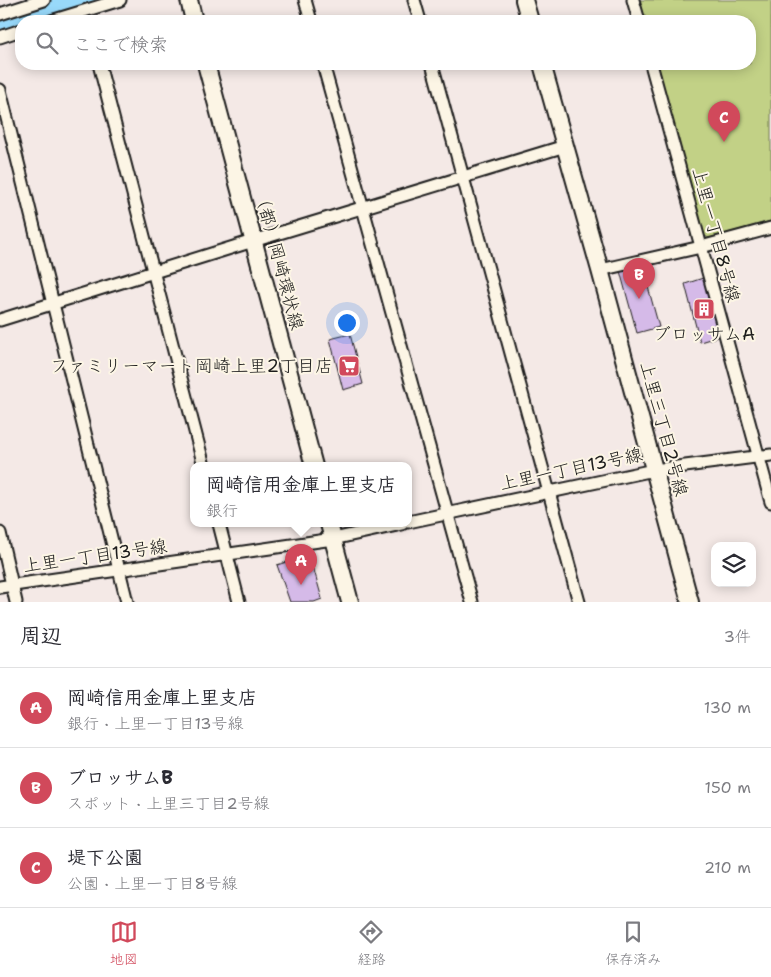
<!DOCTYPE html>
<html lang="ja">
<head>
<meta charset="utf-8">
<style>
  body { margin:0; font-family:"Shantell Sans","Klee One",sans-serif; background:#f7f7f7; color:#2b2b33 }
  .controls { position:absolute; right:15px; bottom:15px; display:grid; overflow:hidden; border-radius:10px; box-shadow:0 2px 12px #0003 }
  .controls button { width:45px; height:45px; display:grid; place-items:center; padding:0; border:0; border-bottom:1px solid #e1e1e2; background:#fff; color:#2b2b33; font:25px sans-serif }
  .you { position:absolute; left:346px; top:322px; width:18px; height:18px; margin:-12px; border:4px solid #fff; border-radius:50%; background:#1a73e8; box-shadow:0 0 0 8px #1a73e833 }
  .badge { display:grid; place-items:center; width:32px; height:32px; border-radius:50%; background:#d1495b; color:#fff; font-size:16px; font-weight:700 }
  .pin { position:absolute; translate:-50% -41px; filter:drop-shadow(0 1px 2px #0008) }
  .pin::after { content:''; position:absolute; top:26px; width:18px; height:15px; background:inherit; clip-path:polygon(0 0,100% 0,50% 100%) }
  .popup { position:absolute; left:190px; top:462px; width:222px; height:65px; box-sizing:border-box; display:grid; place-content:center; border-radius:10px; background:#fff; filter:drop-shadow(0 1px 4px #0005); font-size:16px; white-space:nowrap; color:#7c7c81 }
  .popup b { font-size:19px; color:#2b2b33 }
  .popup::after { content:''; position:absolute; left:50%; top:100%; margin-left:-10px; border:10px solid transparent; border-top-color:#fff }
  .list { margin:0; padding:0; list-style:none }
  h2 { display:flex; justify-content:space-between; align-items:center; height:65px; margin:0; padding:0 20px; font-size:21px }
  h2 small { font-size:16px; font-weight:400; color:#7c7c81 }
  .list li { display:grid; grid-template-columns:32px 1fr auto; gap:15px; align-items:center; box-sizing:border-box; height:80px; padding:0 20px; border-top:1px solid #e1e1e2 }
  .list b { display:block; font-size:19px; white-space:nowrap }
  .list p { margin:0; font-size:16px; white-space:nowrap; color:#7c7c81 }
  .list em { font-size:16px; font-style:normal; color:#7c7c81 }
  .icon { flex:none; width:28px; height:28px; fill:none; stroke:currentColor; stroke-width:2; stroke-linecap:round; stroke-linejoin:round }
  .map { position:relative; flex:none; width:771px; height:602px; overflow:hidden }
  .search { position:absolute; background:#fff; box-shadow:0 2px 12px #0003; left:15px; right:15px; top:15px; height:55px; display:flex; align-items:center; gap:12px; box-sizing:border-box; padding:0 18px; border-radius:20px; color:#7c7c81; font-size:19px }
  .sheet { height:305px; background:#fff }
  nav { display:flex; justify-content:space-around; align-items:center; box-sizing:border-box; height:70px; border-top:1px solid #e1e1e2; background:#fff; font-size:14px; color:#7c7c81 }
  nav a { display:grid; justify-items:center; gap:2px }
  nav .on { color:#d1495b }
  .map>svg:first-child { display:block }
  .green { fill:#c2d186; stroke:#6f7651 }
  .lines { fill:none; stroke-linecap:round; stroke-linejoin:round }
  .river { stroke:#98d9fa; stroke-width:24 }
  .building { fill:#d5bae8; stroke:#1c1c1c }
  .street-casing { stroke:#1c1c1c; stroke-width:15 }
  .secondary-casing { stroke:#1c1c1c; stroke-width:20 }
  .street { stroke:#fcf5e5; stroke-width:11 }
  .secondary { stroke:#fcf5e5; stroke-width:16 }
  .labels { text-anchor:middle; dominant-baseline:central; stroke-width:4; stroke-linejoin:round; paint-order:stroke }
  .street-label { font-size:18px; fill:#1c1c1c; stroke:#fcf5e5 }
  .poi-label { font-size:18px; fill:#1c1c1c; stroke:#fcf5e5 }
</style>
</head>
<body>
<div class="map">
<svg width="771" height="602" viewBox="0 0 771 602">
  <rect width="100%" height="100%" fill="#f4e9e6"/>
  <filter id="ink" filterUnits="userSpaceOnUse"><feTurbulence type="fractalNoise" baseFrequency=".02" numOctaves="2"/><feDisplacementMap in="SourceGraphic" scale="10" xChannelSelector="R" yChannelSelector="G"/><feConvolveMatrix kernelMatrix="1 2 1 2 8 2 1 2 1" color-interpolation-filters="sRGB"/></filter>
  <g filter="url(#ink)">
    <polygon class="green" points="639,0 771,0 771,221 709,238 703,235 656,64 750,64 750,21 644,21"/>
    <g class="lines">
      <polyline class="river" points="0,25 84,0"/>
    </g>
    <g class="building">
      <polygon points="642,265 659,327 637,333 620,271"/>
      <polygon points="706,277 723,335 700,342 685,284"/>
      <polygon points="350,334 363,384 343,390 330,339"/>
      <polygon points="293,560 314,570 322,599 314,602 290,602 277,565"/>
    </g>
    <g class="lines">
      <g class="street-casing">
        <g id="street">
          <polyline points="305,0 311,21"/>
          <polyline points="414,0 420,21"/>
          <polyline points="633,0 639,21"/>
          <polyline points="0,14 44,0"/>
          <polyline points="51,21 120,0"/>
          <polyline points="0,37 21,30"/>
          <polyline points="99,64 204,466"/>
          <polyline points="323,64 472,602"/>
          <polyline points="432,64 579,602"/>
          <polyline points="651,64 771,502"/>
          <polyline points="0,90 127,602"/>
          <polyline points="600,270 701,247 771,228"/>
          <polyline points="0,320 253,241 565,146"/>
          <polyline points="408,522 654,470 771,455"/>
          <polyline points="219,524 239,602"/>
          <polyline points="0,533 16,602"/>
          <polyline points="0,587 333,539 402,524"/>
        </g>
      </g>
      <g class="secondary-casing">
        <g id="secondary">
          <polyline points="189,0 194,21"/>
          <polyline points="524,0 530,21"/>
          <polyline points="206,64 314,466"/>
          <polyline points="542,64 600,270 690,602"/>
          <polyline points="329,524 350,602"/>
        </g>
      </g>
      <use href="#street" class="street"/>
      <use href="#secondary" class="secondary"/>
    </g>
  </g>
  <defs>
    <g id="building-square" transform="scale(1.125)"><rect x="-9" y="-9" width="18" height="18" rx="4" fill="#d1495b" stroke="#fcf5e5"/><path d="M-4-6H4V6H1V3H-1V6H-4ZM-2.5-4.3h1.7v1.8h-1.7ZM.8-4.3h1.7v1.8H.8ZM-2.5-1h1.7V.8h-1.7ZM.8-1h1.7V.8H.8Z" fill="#fff"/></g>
    <g id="supermarket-square" transform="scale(1.125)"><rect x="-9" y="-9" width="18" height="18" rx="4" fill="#d1495b" stroke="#fcf5e5"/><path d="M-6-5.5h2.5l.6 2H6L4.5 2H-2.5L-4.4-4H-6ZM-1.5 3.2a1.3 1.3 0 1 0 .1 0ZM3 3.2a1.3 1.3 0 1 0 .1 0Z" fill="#fff"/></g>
  </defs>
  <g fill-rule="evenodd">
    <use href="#building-square" x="704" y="309"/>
    <use href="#supermarket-square" x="349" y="366"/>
  </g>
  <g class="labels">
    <g class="street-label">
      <text transform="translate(716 235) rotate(75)">上里一丁目8号線</text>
      <text transform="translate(279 260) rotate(75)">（都）岡崎環状線</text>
      <text transform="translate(664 429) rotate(75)">上里三丁目2号線</text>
      <text transform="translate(571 469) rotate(-12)">上里一丁目13号線</text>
      <text transform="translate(95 556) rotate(-8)">上里一丁目13号線</text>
    </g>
    <g class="poi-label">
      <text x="704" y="334">ブロッサムA</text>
      <text x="333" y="366" text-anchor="end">ファミリーマート岡崎上里2丁目店</text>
    </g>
  </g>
</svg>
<div class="controls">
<button><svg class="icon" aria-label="layers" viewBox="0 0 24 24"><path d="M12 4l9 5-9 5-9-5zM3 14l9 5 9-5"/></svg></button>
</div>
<div class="you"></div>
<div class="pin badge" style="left:301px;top:585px">A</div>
<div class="popup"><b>岡崎信用金庫上里支店</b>銀行</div>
<div class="pin badge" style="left:639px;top:299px">B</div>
<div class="pin badge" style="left:724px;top:142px">C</div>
<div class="search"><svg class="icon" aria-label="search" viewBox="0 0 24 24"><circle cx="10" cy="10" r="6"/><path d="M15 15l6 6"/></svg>ここで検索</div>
</div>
<section class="sheet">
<h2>周辺<small>3件</small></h2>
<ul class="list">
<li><span class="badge">A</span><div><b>岡崎信用金庫上里支店</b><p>銀行 · 上里一丁目13号線</p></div><em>130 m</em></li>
<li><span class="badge">B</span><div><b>ブロッサムB</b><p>スポット · 上里三丁目2号線</p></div><em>150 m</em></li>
<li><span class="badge">C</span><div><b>堤下公園</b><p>公園 · 上里一丁目8号線</p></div><em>210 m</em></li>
</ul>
</section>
<nav>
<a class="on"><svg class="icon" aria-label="map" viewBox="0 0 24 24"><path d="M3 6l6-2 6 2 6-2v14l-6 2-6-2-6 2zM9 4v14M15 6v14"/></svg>地図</a>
<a><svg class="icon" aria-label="directions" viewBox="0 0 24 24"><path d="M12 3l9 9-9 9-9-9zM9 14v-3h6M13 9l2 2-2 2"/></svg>経路</a>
<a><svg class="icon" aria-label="saved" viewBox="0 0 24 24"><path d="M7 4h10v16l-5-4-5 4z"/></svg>保存済み</a>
</nav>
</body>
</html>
